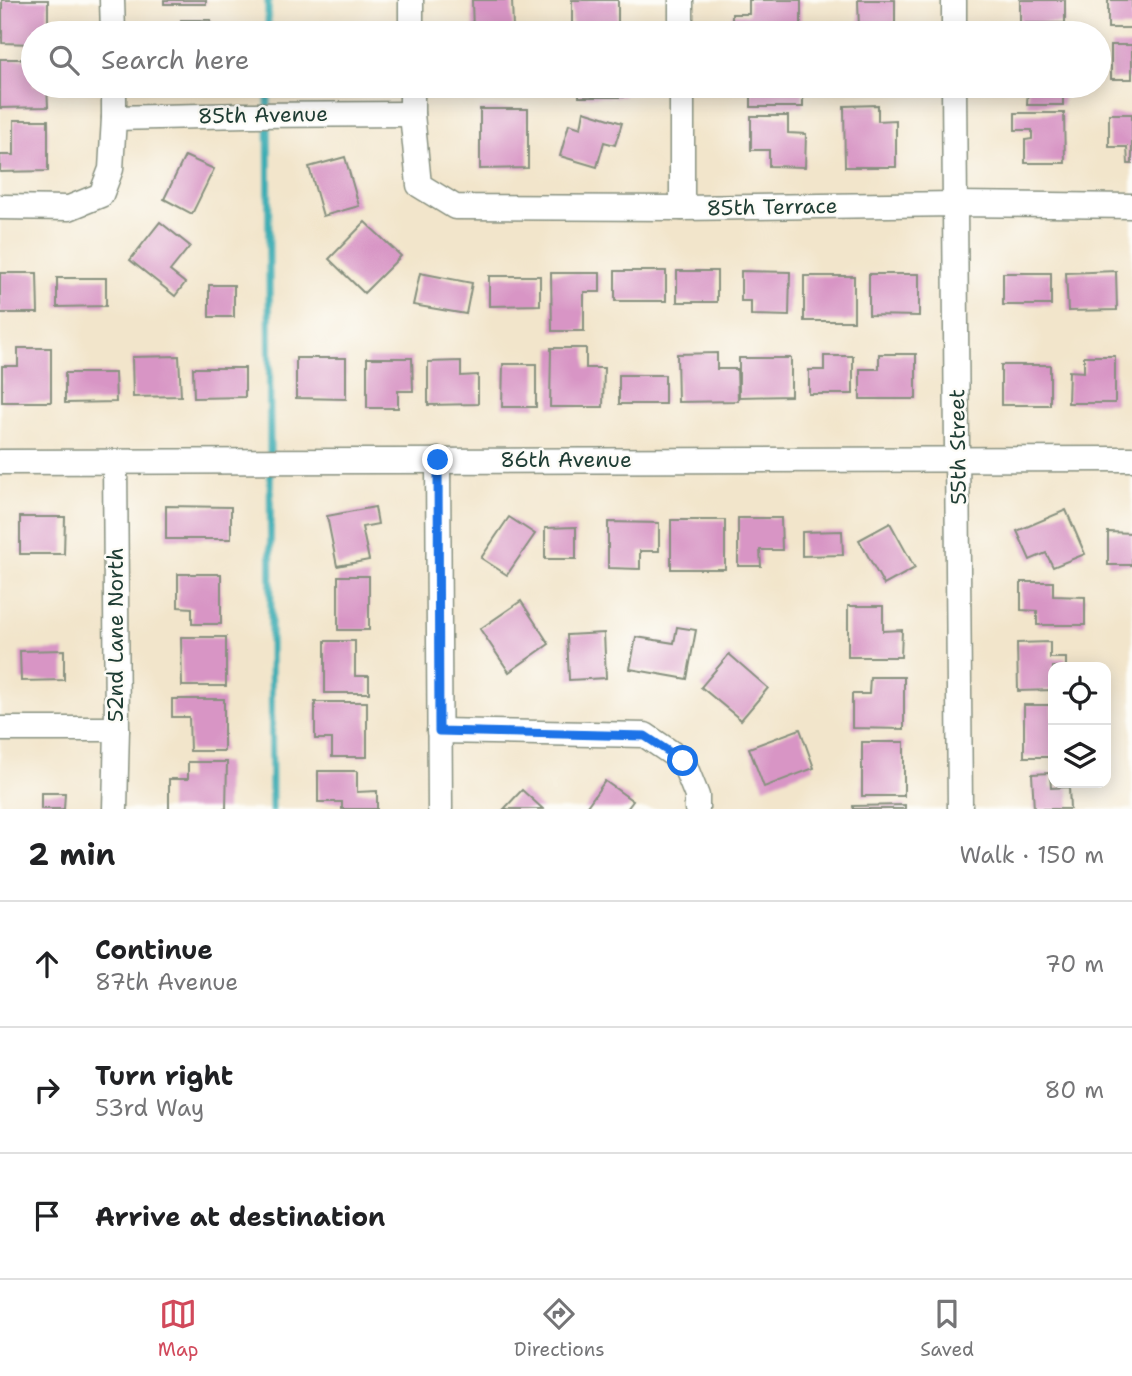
<!DOCTYPE html>
<html lang="en">
<head>
<meta charset="utf-8">
<style>
  body { margin:0; font-family:"Shantell Sans",sans-serif; background:#f6f6f6; color:#202124 }
  .controls { position:absolute; right:21px; bottom:21px; display:grid; overflow:hidden; border-radius:14px; box-shadow:0 4px 18px #0003 }
  .controls button { width:63px; height:63px; display:grid; place-items:center; padding:0; border:0; border-bottom:2px solid #e0e0e0; background:#fff; color:#202124; font:35px sans-serif }
  .stop { position:absolute; width:21px; height:21px; margin:-16px; border:5px solid #1a73e8; border-radius:50%; background:#fff }
  .stop.end { background:#1a73e8; border-color:#fff; box-shadow:0 2px 7px #0008 }
  .list { margin:0; padding:0; list-style:none }
  h2 { display:flex; justify-content:space-between; align-items:center; height:91px; margin:0; padding:0 28px; font-size:30px }
  h2 small { font-size:23px; font-weight:400; color:#757577 }
  .list li { display:grid; grid-template-columns:46px 1fr auto; gap:21px; align-items:center; box-sizing:border-box; height:126px; padding:0 28px; border-top:2px solid #e0e0e0 }
  .list b { display:block; font-size:26px; white-space:nowrap }
  .list p { margin:0; font-size:23px; white-space:nowrap; color:#757577 }
  .list em { font-size:23px; font-style:normal; color:#757577 }
  .icon { flex:none; width:38px; height:38px; fill:none; stroke:currentColor; stroke-width:2; stroke-linecap:round; stroke-linejoin:round }
  .map { position:relative; flex:none; width:1132px; height:809px; overflow:hidden }
  .search { position:absolute; background:#fff; box-shadow:0 4px 18px #0003; left:21px; right:21px; top:21px; height:77px; display:flex; align-items:center; gap:18px; box-sizing:border-box; padding:0 24px; border-radius:38px; color:#757577; font-size:26px }
  .sheet { height:469px; background:#fff }
  nav { display:flex; justify-content:space-around; align-items:center; box-sizing:border-box; height:98px; border-top:2px solid #e0e0e0; background:#fff; font-size:19px; color:#757577 }
  nav a { display:grid; justify-items:center; gap:4px }
  nav .on { color:#d1495b }
  .map>svg:first-child { display:block }
  .lines { fill:none; stroke-linecap:round; stroke-linejoin:round }
  .stream { stroke:#3cadb4; stroke-width:7 }
  .building { fill:#d895c5 }
  .minor-casing { stroke:#889180; stroke-width:27 }
  .minor { stroke:#fff; stroke-width:24 }
  .route { stroke:#1a73e8; stroke-width:9 }
  .labels { text-anchor:middle; dominant-baseline:central; stroke-width:5; stroke-linejoin:round; paint-order:stroke }
  .street-label { font-size:21px; fill:#1f3d34; stroke:#fdfcf7 }
</style>
</head>
<body>
<div class="map">
<svg width="1132" height="809" viewBox="0 0 1132 809">
  <rect width="100%" height="100%" fill="#fdfcf7"/>
  <filter id="ink" filterUnits="userSpaceOnUse"><feTurbulence type="fractalNoise" baseFrequency=".0143" numOctaves="2"/><feDisplacementMap in="SourceGraphic" scale="14" xChannelSelector="R" yChannelSelector="G"/><feConvolveMatrix kernelMatrix="1 2 1 2 8 2 1 2 1" color-interpolation-filters="sRGB"/></filter>
  <filter id="wash" filterUnits="userSpaceOnUse"><feTurbulence type="fractalNoise" baseFrequency=".00686" numOctaves="4" result="noise"/><feDisplacementMap in="SourceGraphic" scale="28" xChannelSelector="R" yChannelSelector="G"/><feGaussianBlur stdDeviation="1.57" result="paint"/><feColorMatrix in="noise" values="0 0 0 0 0 0 0 0 0 0 0 0 0 0 0 0 0 1.4 0 .05"/><feComposite in="paint" operator="in"/></filter>
  <g filter="url(#wash)">
    <rect width="100%" height="100%" fill="#f2e5cb"/>
    <g class="lines">
      <g class="stream">
        <polyline points="268,0 268,33"/>
        <polyline points="268,86 272,809"/>
      </g>
    </g>
    <g id="blocks">
      <g class="building">
        <polygon points="2,0 48,0 48,33 33,33 33,44 2,43"/>
        <rect x="164" y="0" width="42" height="4"/>
        <polygon points="472,0 512,0 513,29 473,31"/>
        <polygon points="572,0 618,0 618,32 572,33"/>
        <polygon points="749,0 801,0 801,30 732,30 732,14 749,14"/>
        <polygon points="858,0 895,0 895,30 859,30"/>
        <rect x="1020" y="0" width="45" height="23"/>
        <rect x="1108" y="0" width="24" height="28"/>
        <polygon points="181,20 211,20 211,33 182,33"/>
        <rect x="316" y="24" width="31" height="9"/>
        <rect x="1111" y="45" width="21" height="34"/>
        <polygon points="0,59 33,59 33,86 47,86 48,107 0,108"/>
        <polygon points="466,86 502,86 502,94 467,96"/>
        <rect x="579" y="86" width="45" height="11"/>
        <rect x="751" y="86" width="52" height="21"/>
        <polygon points="859,86 901,86 901,90 859,91"/>
        <polygon points="1028,86 1063,86 1063,105 1027,105"/>
        <polygon points="878,105 878,121 896,120 896,167 845,167 844,106"/>
        <polygon points="480,109 528,109 528,168 480,169"/>
        <polygon points="584,111 622,123 615,145 604,142 597,167 560,156 569,124 581,128"/>
        <polygon points="1015,113 1064,113 1065,163 1025,163 1025,140 1032,139 1032,130 1015,130"/>
        <polygon points="1109,114 1132,114 1132,164 1128,164 1127,147 1109,147"/>
        <polygon points="751,116 788,116 788,133 806,134 805,167 769,166 769,150 751,150"/>
        <polygon points="14,120 48,120 48,171 0,172 0,155 14,155"/>
        <polygon points="185,156 214,169 192,214 164,199"/>
        <polygon points="345,157 359,206 323,216 309,167"/>
        <polygon points="160,222 190,246 170,271 185,283 175,296 130,260"/>
        <polygon points="365,222 401,256 364,293 329,259"/>
        <rect x="615" y="271" width="51" height="30"/>
        <rect x="677" y="271" width="40" height="31"/>
        <polygon points="741,271 790,272 789,316 751,315 751,301 741,301"/>
        <polygon points="1116,271 1117,310 1068,311 1066,273"/>
        <polygon points="0,273 37,273 38,313 0,313"/>
        <polygon points="420,273 472,283 466,314 413,305"/>
        <polygon points="551,273 600,273 600,292 584,292 584,331 552,331"/>
        <rect x="1003" y="273" width="48" height="32"/>
        <polygon points="869,274 919,274 919,316 869,315"/>
        <polygon points="489,276 540,276 540,305 489,306"/>
        <rect x="804" y="276" width="50" height="45"/>
        <polygon points="57,278 106,278 106,306 57,307"/>
        <rect x="209" y="285" width="25" height="32"/>
        <polygon points="18,348 51,348 51,402 2,402 2,366 18,366"/>
        <polygon points="551,348 586,348 586,368 604,368 603,407 550,407"/>
        <polygon points="717,353 717,369 737,369 738,401 678,402 677,354"/>
        <polygon points="879,354 916,354 916,399 860,399 860,369 879,369"/>
        <polygon points="179,356 181,396 133,397 132,357"/>
        <polygon points="824,356 853,356 853,394 809,394 809,370 824,370"/>
        <polygon points="1084,356 1115,356 1115,403 1068,403 1069,371 1084,372"/>
        <polygon points="296,358 346,358 346,399 296,398"/>
        <polygon points="367,358 412,358 413,391 398,391 398,408 367,408"/>
        <polygon points="739,358 791,358 791,396 739,397"/>
        <polygon points="461,361 461,376 478,375 478,404 428,405 428,362"/>
        <polygon points="503,364 536,364 536,407 502,407"/>
        <rect x="1001" y="365" width="49" height="40"/>
        <polygon points="193,368 245,368 245,397 194,398"/>
        <polygon points="65,373 115,373 116,402 65,403"/>
        <rect x="619" y="375" width="46" height="29"/>
        <polygon points="166,506 231,507 231,539 166,539"/>
        <polygon points="375,507 378,524 362,527 369,560 337,566 327,516"/>
        <polygon points="1066,510 1085,554 1053,567 1046,553 1030,560 1017,531"/>
        <polygon points="20,517 65,517 64,554 20,554"/>
        <polygon points="509,517 535,534 507,575 481,558"/>
        <polygon points="738,518 781,518 782,550 760,550 761,566 738,566"/>
        <rect x="671" y="520" width="54" height="49"/>
        <polygon points="608,522 659,523 659,551 640,551 640,569 608,568"/>
        <polygon points="890,523 915,568 884,585 859,540"/>
        <polygon points="576,527 576,559 545,559 545,528"/>
        <polygon points="842,531 843,555 802,556 802,532"/>
        <polygon points="1108,532 1132,533 1132,565 1108,565"/>
        <polygon points="178,574 221,574 221,624 192,624 192,608 178,607"/>
        <rect x="338" y="576" width="31" height="54"/>
        <polygon points="1021,582 1053,582 1053,596 1085,597 1085,625 1037,625 1037,611 1021,610"/>
        <polygon points="521,601 549,644 509,672 480,629"/>
        <polygon points="848,606 883,606 883,631 902,630 901,657 848,657"/>
        <polygon points="677,627 696,630 687,679 630,669 636,637 674,643"/>
        <polygon points="604,633 606,678 569,680 567,635"/>
        <polygon points="181,637 226,637 226,686 182,686"/>
        <polygon points="325,641 355,641 355,676 369,676 369,693 325,693"/>
        <polygon points="1050,642 1050,658 1066,658 1066,667 1053,667 1053,690 1018,691 1017,643"/>
        <polygon points="64,650 64,680 21,681 20,651"/>
        <polygon points="729,654 768,688 741,720 701,687"/>
        <polygon points="870,677 904,677 904,729 852,728 852,694 869,694"/>
        <polygon points="172,699 224,699 224,751 190,751 189,717 172,717"/>
        <polygon points="315,702 367,702 367,757 332,757 332,739 315,739"/>
        <rect x="1024" y="705" width="29" height="52"/>
        <polygon points="800,729 814,768 764,787 749,748"/>
        <rect x="862" y="742" width="42" height="54"/>
        <polygon points="188,762 227,762 226,809 169,809 169,779 188,779"/>
        <polygon points="318,771 357,771 357,792 377,791 377,809 342,809 342,802 318,802"/>
        <polygon points="1050,773 1051,788 1069,787 1070,809 1034,809 1032,774"/>
        <polygon points="605,781 633,801 627,809 585,809"/>
        <polygon points="522,790 543,809 504,809"/>
        <polygon points="41,793 65,793 64,809 41,809"/>
        <polygon points="905,805 905,809 853,809 853,806"/>
      </g>
    </g>
  </g>
  <g filter="url(#ink)">
    <use href="#blocks" fill-opacity="0" stroke="#889180" stroke-width="2"/>
    <g class="lines">
      <g class="minor-casing">
        <g id="minor">
          <polyline points="112,0 113,33"/>
          <polyline points="411,0 411,33"/>
          <polyline points="681,0 681,33"/>
          <polyline points="954,0 954,33"/>
          <polyline points="412,86 412,114 419,185 455,207 682,208 954,204 1132,206"/>
          <polyline points="682,86 682,208"/>
          <polyline points="954,86 960,809"/>
          <polyline points="114,118 246,115 412,114"/>
          <polyline points="0,207 69,208 101,195 111,169 114,118 114,86"/>
          <polyline points="438,460 440,809"/>
          <polyline points="0,462 1132,459"/>
          <polyline points="115,462 117,729 115,809"/>
          <polyline points="0,729 117,729"/>
          <polyline points="439,731 645,735 683,761 697,796 697,809"/>
        </g>
      </g>
      <use href="#minor" class="minor"/>
    </g>
  </g>
  <g class="lines" filter="url(#ink)">
    <polyline class="route" points="438,460 439,731 645,736 683,761"/>
  </g>
  <g class="labels">
    <g class="street-label">
      <text transform="translate(263 115) rotate(-1)">85th Avenue</text>
      <text transform="translate(772 207) rotate(-1)">85th Terrace</text>
      <text transform="translate(958 447) rotate(-91)">55th Street</text>
      <text x="566" y="460">86th Avenue</text>
      <text transform="translate(116 635) rotate(-90)">52nd Lane North</text>
    </g>
  </g>
</svg>
<div class="controls">
<button><svg class="icon" aria-label="locate" viewBox="0 0 24 24"><circle cx="12" cy="12" r="6"/><path d="M12 2v4M12 18v4M2 12h4M18 12h4"/></svg></button>
<button><svg class="icon" aria-label="layers" viewBox="0 0 24 24"><path d="M12 4l9 5-9 5-9-5zM3 14l9 5 9-5"/></svg></button>
</div>
<div class="stop" style="left:683px;top:761px"></div>
<div class="stop end" style="left:438px;top:460px"></div>
<div class="search"><svg class="icon" aria-label="search" viewBox="0 0 24 24"><circle cx="10" cy="10" r="6"/><path d="M15 15l6 6"/></svg>Search here</div>
</div>
<section class="sheet">
<h2>2 min<small>Walk · 150 m</small></h2>
<ul class="list">
<li><svg class="icon" aria-label="ahead" viewBox="0 0 24 24"><path d="M12 20V5M6 11l6-6 6 6"/></svg><div><b>Continue</b><p>87th Avenue</p></div><em>70 m</em></li>
<li><svg class="icon" aria-label="right" viewBox="0 0 24 24"><path d="M7 20v-9h11M14 6l5 5-5 5"/></svg><div><b>Turn right</b><p>53rd Way</p></div><em>80 m</em></li>
<li><svg class="icon" aria-label="arrive" viewBox="0 0 24 24"><path d="M6 21V4h12l-3 4 3 4H6"/></svg><div><b>Arrive at destination</b></div></li>
</ul>
</section>
<nav>
<a class="on"><svg class="icon" aria-label="map" viewBox="0 0 24 24"><path d="M3 6l6-2 6 2 6-2v14l-6 2-6-2-6 2zM9 4v14M15 6v14"/></svg>Map</a>
<a><svg class="icon" aria-label="directions" viewBox="0 0 24 24"><path d="M12 3l9 9-9 9-9-9zM9 14v-3h6M13 9l2 2-2 2"/></svg>Directions</a>
<a><svg class="icon" aria-label="saved" viewBox="0 0 24 24"><path d="M7 4h10v16l-5-4-5 4z"/></svg>Saved</a>
</nav>
</body>
</html>
